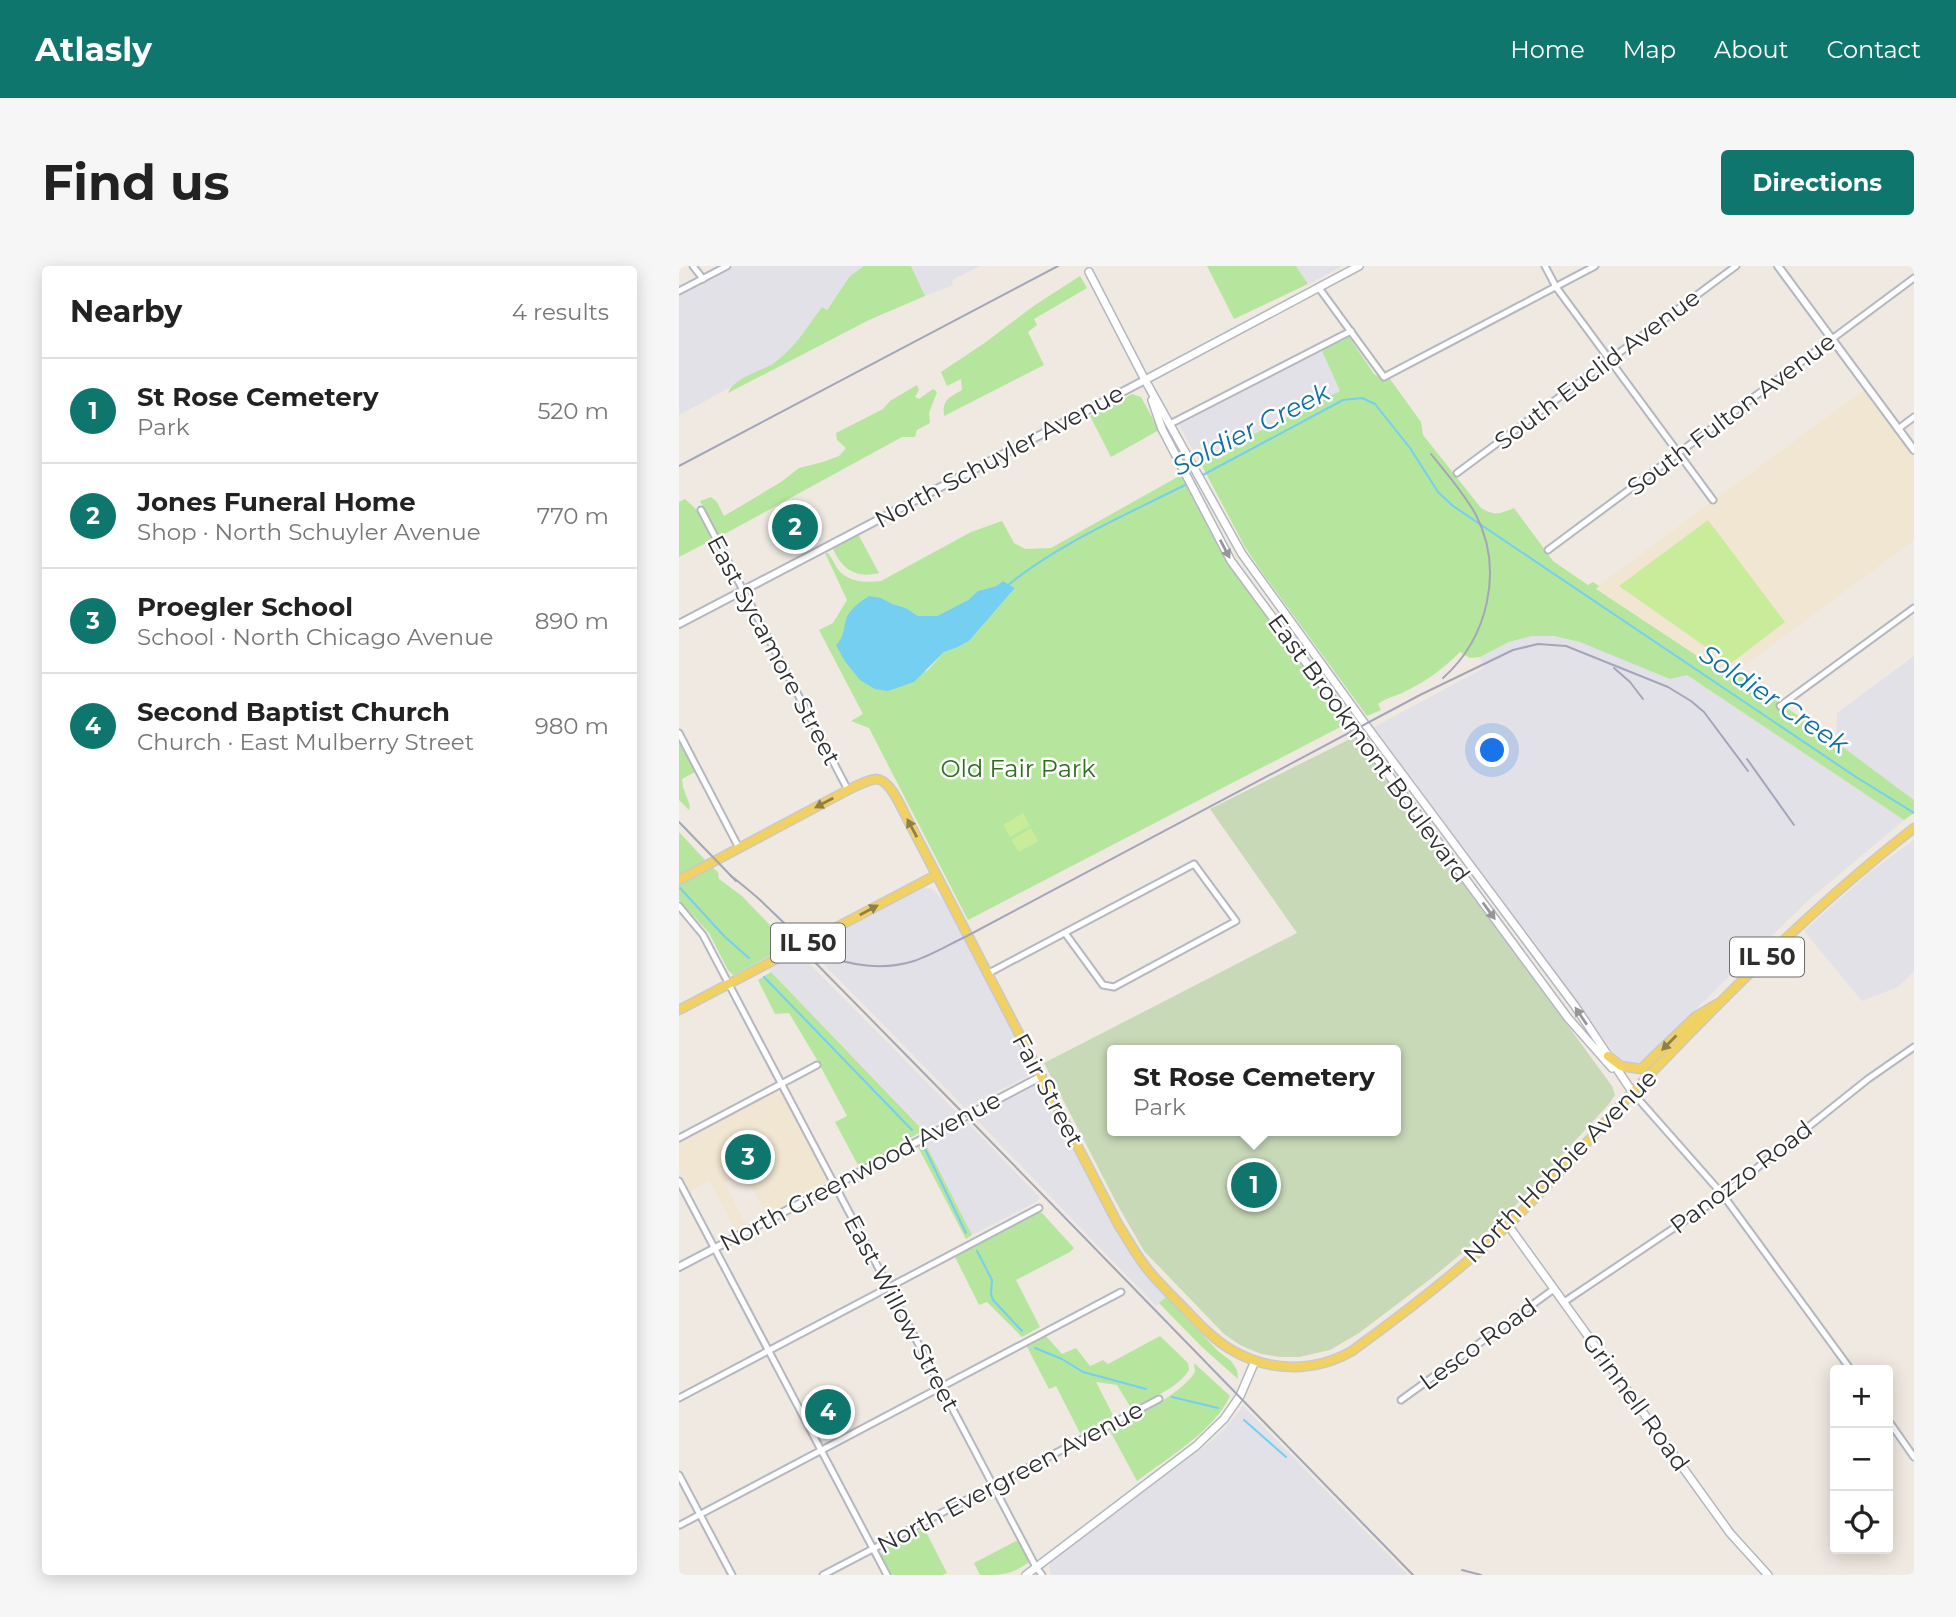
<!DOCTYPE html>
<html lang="en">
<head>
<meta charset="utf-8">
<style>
  body { margin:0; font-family:Montserrat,sans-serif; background:#f6f6f6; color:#222 }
  .controls { position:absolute; right:21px; bottom:21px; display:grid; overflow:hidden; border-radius:7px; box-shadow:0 4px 18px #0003 }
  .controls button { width:63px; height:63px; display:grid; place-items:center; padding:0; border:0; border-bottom:2px solid #e0e0e0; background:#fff; color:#222; font:35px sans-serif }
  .you { position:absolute; left:814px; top:485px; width:24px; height:24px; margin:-18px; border:5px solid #fff; border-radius:50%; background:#1a73e8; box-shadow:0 0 0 10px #1a73e833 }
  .badge { display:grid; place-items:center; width:46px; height:46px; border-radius:50%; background:#0f766e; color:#fff; font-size:23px; font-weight:700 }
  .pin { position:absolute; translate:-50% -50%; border:4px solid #fff; box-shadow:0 2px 7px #0006 }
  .popup { position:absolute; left:428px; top:779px; width:294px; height:91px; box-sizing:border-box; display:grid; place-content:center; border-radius:7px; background:#fff; filter:drop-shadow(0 2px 5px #0005); font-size:23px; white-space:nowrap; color:#767676 }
  .popup b { font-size:26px; color:#222 }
  .popup::after { content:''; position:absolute; left:50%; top:100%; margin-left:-14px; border:14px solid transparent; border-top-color:#fff }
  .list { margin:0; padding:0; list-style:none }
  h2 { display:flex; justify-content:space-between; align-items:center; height:91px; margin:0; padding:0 28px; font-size:30px }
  h2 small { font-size:23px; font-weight:400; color:#767676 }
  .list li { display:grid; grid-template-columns:46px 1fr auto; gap:21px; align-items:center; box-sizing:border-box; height:105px; padding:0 28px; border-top:2px solid #e0e0e0 }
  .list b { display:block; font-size:26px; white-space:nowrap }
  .list p { margin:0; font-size:23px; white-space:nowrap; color:#767676 }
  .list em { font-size:23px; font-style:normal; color:#767676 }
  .icon { flex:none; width:38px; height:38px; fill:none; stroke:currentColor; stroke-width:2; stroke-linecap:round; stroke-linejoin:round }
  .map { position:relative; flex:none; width:1235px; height:1309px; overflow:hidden; border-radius:7px }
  header { display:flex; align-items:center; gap:42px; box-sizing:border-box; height:98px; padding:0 35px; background:#0f766e; color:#fff }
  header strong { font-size:33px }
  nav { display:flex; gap:38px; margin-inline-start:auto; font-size:24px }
  .intro { display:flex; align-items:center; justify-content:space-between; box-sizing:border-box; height:168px; padding:0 42px }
  h1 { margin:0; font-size:49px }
  .button { padding:18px 32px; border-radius:7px; background:#0f766e; color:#fff; font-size:24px; font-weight:700 }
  main { display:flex; gap:42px; padding:0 42px }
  aside { flex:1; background:#fff; border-radius:7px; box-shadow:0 4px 18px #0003 }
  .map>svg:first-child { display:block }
  .industrial { fill:#e3e1e8 }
  .education { fill:#f0e6d1 }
  .green { fill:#b6e59e; fill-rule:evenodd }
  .cemetery { fill:#c8d9b8; fill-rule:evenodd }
  .pitch { fill:#c9ec9a }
  .water { fill:#75cff0 }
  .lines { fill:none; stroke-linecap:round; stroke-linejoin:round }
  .stream { stroke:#75cff0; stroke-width:2 }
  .minor-casing { stroke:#b4b7c1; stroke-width:9 }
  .tertiary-casing { stroke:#b4b7c1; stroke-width:10 }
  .secondary-casing { stroke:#b4b7c1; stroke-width:10 }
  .primary-casing { stroke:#c9c9c9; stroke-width:11 }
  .minor { stroke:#fff; stroke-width:5 }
  .tertiary { stroke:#fff; stroke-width:6 }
  .secondary { stroke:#fff; stroke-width:7 }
  .primary { stroke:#f2d163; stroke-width:8 }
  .rail { stroke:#a3a6b8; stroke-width:2 }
  .oneway { fill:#969696 }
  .oneway2 { fill:#908048 }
  .labels { text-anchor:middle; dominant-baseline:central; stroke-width:5; stroke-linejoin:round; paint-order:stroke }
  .shield { fill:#fff; stroke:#6d6d6d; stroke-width:2 }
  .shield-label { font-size:23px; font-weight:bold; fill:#2e2e2e }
  .street-label { font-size:24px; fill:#2e2e2e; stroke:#fff }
  .park-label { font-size:24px; fill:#2c6e1b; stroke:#fff }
  .water-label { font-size:26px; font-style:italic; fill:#0d6fa3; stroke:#fff }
</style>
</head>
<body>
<header>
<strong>Atlasly</strong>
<nav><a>Home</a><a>Map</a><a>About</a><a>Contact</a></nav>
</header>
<div class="intro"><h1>Find us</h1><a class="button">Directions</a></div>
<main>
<aside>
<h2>Nearby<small>4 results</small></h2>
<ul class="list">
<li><span class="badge">1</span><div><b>St Rose Cemetery</b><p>Park</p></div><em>520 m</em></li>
<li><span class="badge">2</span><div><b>Jones Funeral Home</b><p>Shop · North Schuyler Avenue</p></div><em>770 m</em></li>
<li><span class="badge">3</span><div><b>Proegler School</b><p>School · North Chicago Avenue</p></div><em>890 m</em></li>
<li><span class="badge">4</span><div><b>Second Baptist Church</b><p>Church · East Mulberry Street</p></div><em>980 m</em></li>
</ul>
</aside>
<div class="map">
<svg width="1235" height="1309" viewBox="0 0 1235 1309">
  <rect width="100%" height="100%" fill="#efe9e1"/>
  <g class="industrial">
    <polygon points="55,0 185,0 171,10 147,44 143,41 121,73 105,90 89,101 0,149 0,29"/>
    <polygon points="232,0 301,0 273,14 274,19 246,30"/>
    <polygon points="617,0 664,0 629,18"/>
    <polygon points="643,85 661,125 531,190 523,200 500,159"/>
    <polygon points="853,370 875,370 901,376 1008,409 1225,554 1131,633 1042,718 966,795 960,799 948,798 939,793 901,739 695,461 805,402 801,391 830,376"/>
    <polygon points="1235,390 1235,534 1157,476 1158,447"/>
    <polygon points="1235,574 1235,705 1219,721 1183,735 1125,665 1191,606"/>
    <polygon points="242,621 254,623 268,639 352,802 352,805 349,810 286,842 128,681"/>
    <polygon points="119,686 278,847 245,864 88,702"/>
    <polygon points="356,820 365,825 454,992 487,1031 477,1040 295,851"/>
    <polygon points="287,855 361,932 357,936 293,969 246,877"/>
    <polygon points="564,1140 729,1309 372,1309 370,1300 373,1295 534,1174 547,1161"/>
  </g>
  <g class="education">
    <polygon points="1185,124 1235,191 1235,274 1050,411 916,322"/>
    <polygon points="101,823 150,914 87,949 64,906 45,916 67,959 57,965 31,915 11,925 0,905 0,876"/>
  </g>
  <g class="green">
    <path d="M 185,0 L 232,0 L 246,30 L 190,54 L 49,127 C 56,111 81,106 95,97 C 116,82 128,61 143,41 L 148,44 L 171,10 Z"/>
    <polygon points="528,0 617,0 629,18 555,53"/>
    <path d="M 401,10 L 408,22 L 355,53 L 358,59 L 349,66 L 365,99 L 265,150 C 263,133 270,132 283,124 L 282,113 L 268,120 L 262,106 L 307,76 L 356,39 Z"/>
    <path d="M 670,71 L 695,108 L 705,114 L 711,113 L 742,156 L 744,169 L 802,242 C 816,250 820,248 835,242 L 874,295 L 909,319 L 914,316 L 920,320 L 917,323 L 1050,411 L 1056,406 L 1157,476 L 1235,534 L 1235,547 L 1225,554 L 1008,409 L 991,413 L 901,376 L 875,370 L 853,370 L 830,376 L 801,391 L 791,392 L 781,386 C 764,403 746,416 725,426 C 715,431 708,431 699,438 L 702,444 L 688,450 L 582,305 L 566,281 L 523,200 L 531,190 L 661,125 L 643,85 Z"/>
    <polygon points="238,119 240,124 236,131 240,133 254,123 258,126 250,147 251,157 238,164 236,171 223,171 40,271 21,235 32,231 38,236 45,250 102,216 120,202 144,196 160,190 167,182 158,174 157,167 204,143 211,135"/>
    <polygon points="453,128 462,131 480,164 432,191 411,150"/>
    <path d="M 502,209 L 548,293 L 667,458 L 289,654 L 190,462 L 172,455 L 184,448 L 140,364 L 154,357 L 168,334 L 146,287 L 149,287 C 153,292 155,297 158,302 C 167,316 187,317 202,315 L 292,266 L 323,255 L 335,277 L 346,283 L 372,282 ZM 324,315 L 336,322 L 290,375 L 277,382 L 265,386 L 249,404 L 221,420 L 209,425 L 165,394 L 158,379 L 164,372 L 169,350 L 202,332 L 214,338 L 227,342 L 239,350 L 258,350 L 289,334 L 299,325 L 317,320 Z"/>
    <polygon points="6,233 18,244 33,274 0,291 0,236"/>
    <path d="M 179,268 L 200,307 C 177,313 163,303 154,283 Z"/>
    <polygon points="0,476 16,506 3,513 4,521 11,540 10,544 0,534"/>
    <polygon points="0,566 27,595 0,609"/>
    <polygon points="33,601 39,606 40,613 63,630 110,679 57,708 54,709 49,704 30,667 0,634 0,619"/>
    <polygon points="92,706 241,861 245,864 180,901 156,856 168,850 137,792 110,747 96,748 79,714"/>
    <polygon points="246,877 293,969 287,973 239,881"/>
    <polygon points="358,946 363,947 395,982 391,986 337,1014 361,1061 343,1071 308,1036 300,1039 275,989"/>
    <polygon points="487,1031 539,1085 552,1095 558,1104 559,1113 523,1081 480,1037"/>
    <path d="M 366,1069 L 383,1088 L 397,1082 L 411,1100 L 424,1094 L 429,1098 L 481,1070 L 509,1097 L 510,1104 C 498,1123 472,1132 452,1142 L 438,1119 L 417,1116 L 435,1151 L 402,1169 L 377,1120 L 370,1123 L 347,1079 Z"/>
    <path d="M 515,1097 L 551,1130 C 535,1165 488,1192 458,1215 L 430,1163 C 455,1150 501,1130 516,1106 Z"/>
    <polygon points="245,1262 268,1307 263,1309 213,1309 202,1289 203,1284"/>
    <path d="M 339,1274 L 348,1291 L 349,1297 C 331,1309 323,1309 301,1309 L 295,1297 Z"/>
  </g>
  <path class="cemetery" d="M 677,470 L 933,820 L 936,829 L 930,838 L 835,941 L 794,978 L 754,1011 L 680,1067 L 651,1084 L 620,1091 L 601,1091 L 582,1088 L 561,1079 L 545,1068 L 465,985 L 437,936 L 365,797 L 618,667 L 531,543 ZM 433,784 L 717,784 L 717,865 L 433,865 Z"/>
  <g class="pitch">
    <polygon points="1029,254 1106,356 1051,398 940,320"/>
    <polygon points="344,547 351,560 331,571 324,559"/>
    <polygon points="352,562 359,575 340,586 332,574"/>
  </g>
  <path class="water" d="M 324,315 L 336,322 L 290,375 L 277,382 L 265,386 L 235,416 L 209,425 L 196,423 L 181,414 L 165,394 L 157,379 C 166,370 164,362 168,351 C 172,342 182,335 190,330 L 202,332 L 214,338 L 227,342 L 239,350 L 258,350 L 289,334 L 299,325 L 317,320 Z"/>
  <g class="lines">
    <g class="stream">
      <polyline points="522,210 664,134 683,132 696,138 731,182 759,226 774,240 1177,511 1235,547"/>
      <path d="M 328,320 C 378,278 449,248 508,218"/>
      <polyline points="1,622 46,671 70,692"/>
      <polyline points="85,711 233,864"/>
      <polyline points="246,883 287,967"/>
      <polyline points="298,985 313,1014 312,1028 314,1034 343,1065"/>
      <polyline points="356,1082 383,1093 404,1106 467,1123"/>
      <polyline points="493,1131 539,1142"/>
      <polyline points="565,1154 607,1191"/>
    </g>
    <g class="minor-casing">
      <g id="minor">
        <polyline points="14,0 24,13"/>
        <polyline points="866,0 877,21 1034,234"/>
        <polyline points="640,22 705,111 916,0"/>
        <polyline points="0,25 48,0"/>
        <polyline points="491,158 672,65"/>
        <polyline points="1219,163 1235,151"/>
        <polyline points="778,207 1057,0"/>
        <polyline points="22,244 169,524"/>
        <polyline points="869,284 1235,12"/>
        <polyline points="1101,440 1235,342"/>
        <polyline points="0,467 60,582"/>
        <polyline points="0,640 24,669 357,1301 363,1309"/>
        <polyline points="308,708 515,598 557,655 435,721 424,719 386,667"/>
        <polyline points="954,827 1044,929 1172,1104"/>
        <polyline points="0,872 138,799"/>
        <polyline points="0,915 208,1309"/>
        <polyline points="885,1036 1044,929 1189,813 1235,781"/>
        <polyline points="0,1132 360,942"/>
        <polyline points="722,1134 875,1023"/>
        <polyline points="1209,1154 1235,1191"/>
        <polyline points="0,1209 53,1309"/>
        <polyline points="1,1259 442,1026"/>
        <polyline points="144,1309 480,1133"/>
      </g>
    </g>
    <g class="tertiary-casing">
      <g id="tertiary">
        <polyline points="1099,0 1235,184"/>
        <polyline points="0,358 466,114"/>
        <polyline points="0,1001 363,810"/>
      </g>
    </g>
    <g class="secondary-casing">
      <g id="secondary">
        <polyline points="410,6 466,114 563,288 686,458 896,740 954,827"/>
        <polyline points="466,114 680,0"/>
        <polyline points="473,134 483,163 552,295 889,752 933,802"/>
        <polyline points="829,959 1051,1267 1089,1309"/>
        <polyline points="347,1309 517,1180 545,1153 561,1130 576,1095"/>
      </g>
    </g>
    <g class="primary-casing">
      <g id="primary">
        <path d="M 0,614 L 169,524 C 177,520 188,514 197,513 C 212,513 224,546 231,558 L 440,960 C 450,975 458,991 470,1005 C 479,1016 489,1026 499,1036 C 515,1052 531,1071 551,1083 C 589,1106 635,1107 673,1085 C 727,1046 781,1004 830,958 C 873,917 912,871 953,827 C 1042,734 1133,641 1235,562"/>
        <polyline points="0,744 257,609"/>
        <polyline points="929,790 942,800 962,803 1016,751 1038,738"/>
      </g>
    </g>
    <use href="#minor" class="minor"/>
    <use href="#tertiary" class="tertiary"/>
    <use href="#secondary" class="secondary"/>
    <use href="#primary" class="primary"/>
    <g class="rail">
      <path d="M 752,188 C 767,207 785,227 797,249 C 825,304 809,372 764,412"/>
      <polyline points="0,200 379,0"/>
      <polyline points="935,402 951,416 964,433"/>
      <polyline points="1068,493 1115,559"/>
      <polyline points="0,556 57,615"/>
      <path d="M 51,609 C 61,617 71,625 80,633 C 101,652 120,675 146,688 C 172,701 207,704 235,695 C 253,689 271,678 288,670 L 741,429 L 834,384 L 859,378 L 887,380 L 989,421 L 1012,435 L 1025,446 L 1069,505"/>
      <polyline points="118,678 287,850 734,1309"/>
      <polyline points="783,1304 802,1309"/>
    </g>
  </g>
  <defs><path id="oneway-solid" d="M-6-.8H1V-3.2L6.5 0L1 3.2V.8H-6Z" transform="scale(1.75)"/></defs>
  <g class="oneway">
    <use href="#oneway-solid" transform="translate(546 283) rotate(62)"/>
    <use href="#oneway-solid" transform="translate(810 645) rotate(54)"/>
    <use href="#oneway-solid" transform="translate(902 750) rotate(-124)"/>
  </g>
  <g class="oneway2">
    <use href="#oneway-solid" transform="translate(145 537) rotate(152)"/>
    <use href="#oneway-solid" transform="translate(233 562) rotate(-118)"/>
    <use href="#oneway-solid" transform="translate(190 644) rotate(-28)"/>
    <use href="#oneway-solid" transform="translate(990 777) rotate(135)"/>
  </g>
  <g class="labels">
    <g class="shield">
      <rect x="92" y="657.5" width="74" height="39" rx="5"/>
      <rect x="1051" y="671.5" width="74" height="39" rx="5"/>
    </g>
    <g class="shield-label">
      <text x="129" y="677">IL 50</text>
      <text x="1088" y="691">IL 50</text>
    </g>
    <g class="street-label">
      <text transform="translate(918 103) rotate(-37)">South Euclid Avenue</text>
      <text transform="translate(1052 148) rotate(-37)">South Fulton Avenue</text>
      <text transform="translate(320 190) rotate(-28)">North Schuyler Avenue</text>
      <text transform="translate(95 384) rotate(62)">East Sycamore Street</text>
      <text transform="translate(690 482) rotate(54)">East Brookmont Boulevard</text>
      <text transform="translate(369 824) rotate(62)">Fair Street</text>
      <text transform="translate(881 900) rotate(-45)">North Hobbie Avenue</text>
      <text transform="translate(181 905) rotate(-28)">North Greenwood Avenue</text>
      <text transform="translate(1062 911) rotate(-37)">Panozzo Road</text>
      <text transform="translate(223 1047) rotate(62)">East Willow Street</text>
      <text transform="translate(799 1078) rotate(-36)">Lesco Road</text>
      <text transform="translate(957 1136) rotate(54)">Grinnell Road</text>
      <text transform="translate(331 1211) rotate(-28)">North Evergreen Avenue</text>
    </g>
    <g class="park-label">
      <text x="339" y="502">Old Fair Park</text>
    </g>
    <g class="water-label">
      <text transform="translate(572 163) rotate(-27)">Soldier Creek</text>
      <text transform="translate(1095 433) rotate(34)">Soldier Creek</text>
    </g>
  </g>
</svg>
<div class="controls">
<button>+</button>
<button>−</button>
<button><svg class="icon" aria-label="locate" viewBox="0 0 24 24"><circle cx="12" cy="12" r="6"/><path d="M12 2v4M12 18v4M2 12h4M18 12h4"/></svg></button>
</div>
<div class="you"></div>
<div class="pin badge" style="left:575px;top:919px">1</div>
<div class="popup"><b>St Rose Cemetery</b>Park</div>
<div class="pin badge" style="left:116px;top:261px">2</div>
<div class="pin badge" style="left:69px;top:891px">3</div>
<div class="pin badge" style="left:149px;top:1146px">4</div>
</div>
</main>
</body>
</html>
